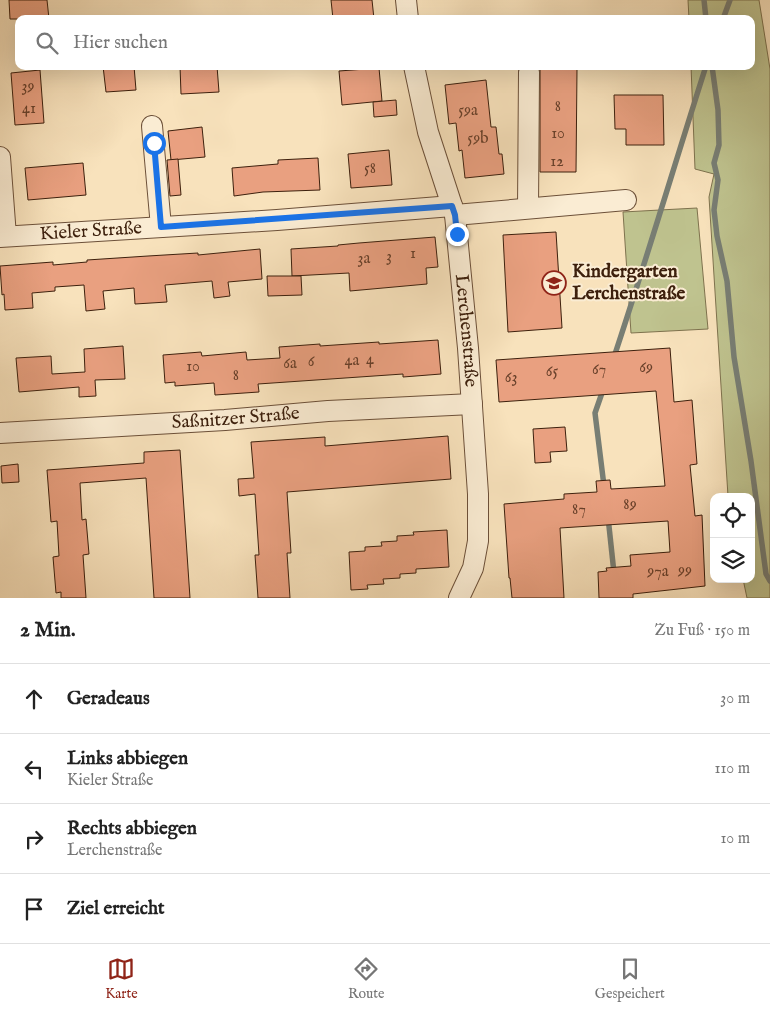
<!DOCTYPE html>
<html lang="de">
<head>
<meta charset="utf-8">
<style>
  body { margin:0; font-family:"IM FELL English",serif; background:#f6f6f6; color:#222 }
  .controls { position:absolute; right:15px; bottom:15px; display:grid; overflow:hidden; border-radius:10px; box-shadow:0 5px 20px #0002 }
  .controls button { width:45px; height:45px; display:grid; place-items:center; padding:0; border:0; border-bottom:1px solid #e0e0e0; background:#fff; color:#222; font:25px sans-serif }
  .stop { position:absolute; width:15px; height:15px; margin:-11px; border:4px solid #1a73e8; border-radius:50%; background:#fff }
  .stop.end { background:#1a73e8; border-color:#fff; box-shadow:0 1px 5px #0008 }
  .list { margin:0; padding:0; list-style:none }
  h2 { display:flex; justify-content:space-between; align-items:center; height:65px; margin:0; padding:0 20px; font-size:21px }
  h2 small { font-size:16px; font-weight:400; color:#767676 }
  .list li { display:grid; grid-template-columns:32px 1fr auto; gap:15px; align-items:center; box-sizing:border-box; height:70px; padding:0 20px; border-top:1px solid #e0e0e0 }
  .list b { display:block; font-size:19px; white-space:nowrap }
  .list p { margin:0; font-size:16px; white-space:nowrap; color:#767676 }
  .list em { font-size:16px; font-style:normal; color:#767676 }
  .icon { flex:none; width:28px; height:28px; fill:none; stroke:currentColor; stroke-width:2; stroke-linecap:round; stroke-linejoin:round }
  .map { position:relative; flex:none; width:770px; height:598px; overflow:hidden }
  .search { position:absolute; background:#fff; box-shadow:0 5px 20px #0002; left:15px; right:15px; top:15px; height:55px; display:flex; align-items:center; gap:12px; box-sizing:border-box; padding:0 18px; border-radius:10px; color:#767676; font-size:19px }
  .sheet { height:345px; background:#fff }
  nav { display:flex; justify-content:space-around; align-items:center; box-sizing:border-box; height:70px; border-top:1px solid #e0e0e0; background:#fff; font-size:14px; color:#767676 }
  nav a { display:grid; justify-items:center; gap:2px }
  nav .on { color:#8f2418 }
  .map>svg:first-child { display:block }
  .green { fill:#bfc38f; stroke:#7e724e }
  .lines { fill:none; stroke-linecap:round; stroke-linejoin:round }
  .stream { stroke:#787e74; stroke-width:5.5 }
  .building { fill:#e9a080; stroke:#3d200d }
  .minor-casing { stroke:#6c5039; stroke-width:22 }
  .minor { stroke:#faecd3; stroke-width:20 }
  .route { stroke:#1a73e8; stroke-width:6 }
  .labels { text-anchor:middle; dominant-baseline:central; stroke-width:4; stroke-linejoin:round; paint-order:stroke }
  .number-label { font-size:16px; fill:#68402a }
  .street-label { font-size:19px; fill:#3d200d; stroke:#faecd3 }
  .poi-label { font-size:19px; font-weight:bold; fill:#3d200d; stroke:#faecd3; text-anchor:start }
</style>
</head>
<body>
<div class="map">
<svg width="770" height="598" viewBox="0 0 770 598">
  <rect width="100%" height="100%" fill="#f8e2bc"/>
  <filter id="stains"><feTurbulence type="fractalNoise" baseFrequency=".004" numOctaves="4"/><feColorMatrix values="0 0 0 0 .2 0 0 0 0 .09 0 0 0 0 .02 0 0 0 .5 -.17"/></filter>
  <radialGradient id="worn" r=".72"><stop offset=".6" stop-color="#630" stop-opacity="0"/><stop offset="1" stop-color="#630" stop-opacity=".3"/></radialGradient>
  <g class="green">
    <polygon points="688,0 759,0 770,69 770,598 747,598 743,579 751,579 751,497 728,496 709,197 714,174 695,169 691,66 751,66 751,19 689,19"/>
    <polygon points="697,208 708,329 631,333 623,212"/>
  </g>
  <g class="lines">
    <g class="stream">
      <polyline points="704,0 706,19"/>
      <polyline points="723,19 730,0"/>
      <polyline points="712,66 718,110 719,145 714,163 718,180 714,210 717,236 727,281 734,357 751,461 766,574 770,581"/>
      <path d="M 614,357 C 646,261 675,163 706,66"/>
      <polyline points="603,390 595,413 604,486"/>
      <polyline points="608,517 614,573"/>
    </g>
  </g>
  <g class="building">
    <polygon points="9,0 47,0 49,19 10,19"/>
    <polygon points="331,0 372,0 374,19 333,19"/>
    <polygon points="103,66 134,66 136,90 106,92"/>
    <polygon points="180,66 217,66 219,92 181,94"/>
    <polygon points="379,68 382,101 342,105 339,71"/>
    <polygon points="540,69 577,69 576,172 540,172"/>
    <polygon points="40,70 44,123 15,125 11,73"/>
    <polygon points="486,80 491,127 496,127 499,154 502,154 504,174 465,178 462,150 459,151 456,123 449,124 445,85"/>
    <polygon points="614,95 663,95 664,145 626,145 626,129 615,129"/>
    <polygon points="396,100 397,115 374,117 373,102"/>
    <polygon points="202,127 205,157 171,160 168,131"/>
    <polygon points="389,150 392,185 351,188 348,154"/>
    <polygon points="318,158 320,190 263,192 234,196 232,168 278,164 278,160"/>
    <polygon points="178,159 181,195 170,196 167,160"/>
    <polygon points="83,163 86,195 28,200 25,168"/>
    <polygon points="556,232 562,328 508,332 503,235"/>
    <polygon points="435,237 438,267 426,268 427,284 350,291 349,273 292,276 291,249 338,246 338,245 359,243"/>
    <polygon points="260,249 262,279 228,282 230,296 214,298 212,281 165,285 167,302 135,304 134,288 103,291 105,309 86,311 84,285 55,287 55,291 32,293 33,308 5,310 4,294 2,295 0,266 53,262 53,265 87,262 87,260 148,256 198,253 198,255"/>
    <polygon points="267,276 301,276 302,295 268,296"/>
    <polygon points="438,340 441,374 403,377 403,374 258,384 259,392 215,395 214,383 175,386 175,382 165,383 163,355 201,352 202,356 246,352 247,360 280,358 279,347 320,344 320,346 379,342 379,344"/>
    <polygon points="123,346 125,379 95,380 96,396 79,397 79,387 19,392 16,358 51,356 52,374 85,372 84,349"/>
    <polygon points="670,348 674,402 692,400 697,464 690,465 695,516 702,515 705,586 633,594 633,598 599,598 598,572 607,571 606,568 631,566 630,555 670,552 668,521 560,528 564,598 512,598 510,578 509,578 504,504 564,499 564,494 597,492 596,481 610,480 611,489 665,486 656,391 499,402 496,360"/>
    <polygon points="565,427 567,451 550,452 551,462 535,463 533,429"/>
    <polygon points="448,436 451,479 287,492 291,553 287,553 290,598 258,598 255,555 259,555 255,494 239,496 238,479 254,478 251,442 325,437 325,446"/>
    <polygon points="180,450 190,598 154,598 146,478 80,483 82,520 86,519 89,554 83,555 86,598 61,598 61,592 56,593 53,557 59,556 57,521 51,522 47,470 144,463 144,452"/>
    <polygon points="18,464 19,482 2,483 1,466"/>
    <polygon points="447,530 449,567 416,569 416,573 400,574 400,578 383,579 384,584 367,585 368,589 351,590 349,552 365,551 365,547 382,546 381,542 397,541 397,536 414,535 413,532"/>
  </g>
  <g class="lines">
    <g class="minor-casing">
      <g id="minor">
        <polyline points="406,0 408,19"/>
        <path id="s1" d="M 414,66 L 428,132 L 455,215 L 468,348 L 478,494 L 478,541 L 473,568 L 459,598"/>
        <polyline points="152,126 161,227"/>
        <polyline points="0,157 6,236"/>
        <polyline points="528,208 529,72"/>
        <polyline points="455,215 626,200"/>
        <path id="s2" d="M 0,237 L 277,220 L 452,206"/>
        <path id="s3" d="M 0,433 L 225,420 L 328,411 L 472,404"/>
      </g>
    </g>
    <use href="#minor" class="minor"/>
  </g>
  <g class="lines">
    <polyline class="route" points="154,143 161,227 452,206 455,215 457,234"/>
  </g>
  <defs>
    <g id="school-ring" transform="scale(1.25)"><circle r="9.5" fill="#faecd3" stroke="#8f2418" stroke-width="1.5"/><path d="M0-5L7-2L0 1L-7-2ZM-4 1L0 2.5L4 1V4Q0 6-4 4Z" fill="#8f2418"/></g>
  </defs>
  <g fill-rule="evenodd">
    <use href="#school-ring" x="554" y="283"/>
  </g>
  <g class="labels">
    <g class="number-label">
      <text x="28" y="87">39</text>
      <text x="558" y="107">8</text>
      <text x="29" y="109">41</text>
      <text x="468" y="111">59a</text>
      <text x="558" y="134">10</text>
      <text x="478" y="139">59b</text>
      <text x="557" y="162">12</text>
      <text x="370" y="169">58</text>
      <text x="413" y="254">1</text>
      <text x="389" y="257">3</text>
      <text x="364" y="259">3a</text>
      <text x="370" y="360">4</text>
      <text x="352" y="361">4a</text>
      <text x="311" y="362">6</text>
      <text x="290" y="364">6a</text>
      <text x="193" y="367">10</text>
      <text x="646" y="368">69</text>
      <text x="599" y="370">67</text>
      <text x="552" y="372">65</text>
      <text x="236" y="376">8</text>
      <text x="511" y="378">63</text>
      <text x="630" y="505">89</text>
      <text x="579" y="510">87</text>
      <text x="685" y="571">99</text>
      <text x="658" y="572">97a</text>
    </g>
    <g class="street-label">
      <text stroke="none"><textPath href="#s2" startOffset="91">Kieler Straße</textPath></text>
      <text stroke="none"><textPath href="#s1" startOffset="271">Lerchenstraße</textPath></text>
      <text stroke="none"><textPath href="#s3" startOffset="236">Saßnitzer Straße</textPath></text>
    </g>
    <g class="poi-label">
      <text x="572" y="272">Kindergarten<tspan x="572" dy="22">Lerchenstraße</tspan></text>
    </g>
  </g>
  <rect width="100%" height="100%" filter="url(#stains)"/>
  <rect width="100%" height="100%" fill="url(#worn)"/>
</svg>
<div class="controls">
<button><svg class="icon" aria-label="locate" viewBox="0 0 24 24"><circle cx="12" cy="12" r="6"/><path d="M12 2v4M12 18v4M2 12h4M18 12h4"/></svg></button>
<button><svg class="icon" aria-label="layers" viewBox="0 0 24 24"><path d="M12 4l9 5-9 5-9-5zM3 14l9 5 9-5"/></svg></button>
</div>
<div class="stop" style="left:154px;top:143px"></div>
<div class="stop end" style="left:457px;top:234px"></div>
<div class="search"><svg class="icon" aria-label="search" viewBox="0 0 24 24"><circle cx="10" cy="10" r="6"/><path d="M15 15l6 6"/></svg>Hier suchen</div>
</div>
<section class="sheet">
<h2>2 Min.<small>Zu Fuß · 150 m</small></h2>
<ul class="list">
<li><svg class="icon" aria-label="ahead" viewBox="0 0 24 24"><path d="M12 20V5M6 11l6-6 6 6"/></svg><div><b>Geradeaus</b></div><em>30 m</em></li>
<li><svg class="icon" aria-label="left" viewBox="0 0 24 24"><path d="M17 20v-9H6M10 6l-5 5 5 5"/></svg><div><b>Links abbiegen</b><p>Kieler Straße</p></div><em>110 m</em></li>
<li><svg class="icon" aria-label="right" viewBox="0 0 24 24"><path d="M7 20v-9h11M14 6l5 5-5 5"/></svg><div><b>Rechts abbiegen</b><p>Lerchenstraße</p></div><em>10 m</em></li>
<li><svg class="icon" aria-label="arrive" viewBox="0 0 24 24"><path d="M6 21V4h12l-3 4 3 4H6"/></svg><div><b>Ziel erreicht</b></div></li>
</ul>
</section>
<nav>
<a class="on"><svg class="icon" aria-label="map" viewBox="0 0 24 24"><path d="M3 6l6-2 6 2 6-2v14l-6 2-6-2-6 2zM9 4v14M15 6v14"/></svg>Karte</a>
<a><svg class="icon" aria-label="directions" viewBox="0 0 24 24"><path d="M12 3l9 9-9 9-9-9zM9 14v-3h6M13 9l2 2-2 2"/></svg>Route</a>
<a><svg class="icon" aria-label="saved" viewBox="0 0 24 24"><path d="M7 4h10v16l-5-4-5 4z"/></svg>Gespeichert</a>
</nav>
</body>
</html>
